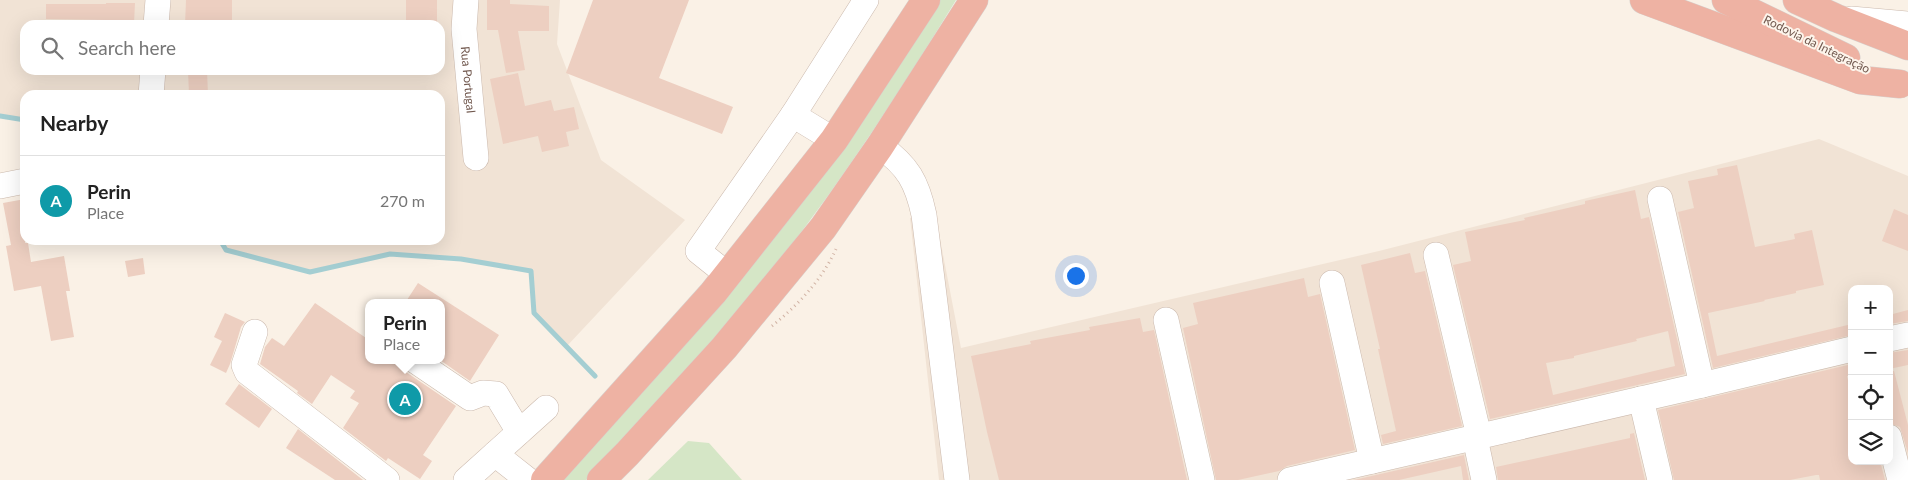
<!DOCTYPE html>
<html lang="en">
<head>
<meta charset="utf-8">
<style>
  body { margin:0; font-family:Lato,sans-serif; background:#f2f2f2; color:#222 }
  .controls { position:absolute; right:15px; bottom:15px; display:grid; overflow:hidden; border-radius:10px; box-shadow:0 5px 20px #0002 }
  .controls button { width:45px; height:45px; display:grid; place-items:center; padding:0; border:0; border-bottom:1px solid #e0e0e0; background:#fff; color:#222; font:25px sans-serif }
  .you { position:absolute; left:1075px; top:275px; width:18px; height:18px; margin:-12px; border:4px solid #fff; border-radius:50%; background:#1a73e8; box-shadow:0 0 0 8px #1a73e833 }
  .badge { display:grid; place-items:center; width:32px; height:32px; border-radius:50%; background:#0b8043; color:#fff; font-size:16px; font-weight:700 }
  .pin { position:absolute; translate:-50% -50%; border:2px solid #fff; box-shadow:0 1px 5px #0006 }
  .popup { position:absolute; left:365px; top:299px; width:80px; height:65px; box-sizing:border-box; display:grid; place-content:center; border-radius:10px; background:#fff; filter:drop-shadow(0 1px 4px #0005); font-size:16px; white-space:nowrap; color:#767676 }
  .popup b { font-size:19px; color:#222 }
  .popup::after { content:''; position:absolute; left:50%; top:100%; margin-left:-10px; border:10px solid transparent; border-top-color:#fff }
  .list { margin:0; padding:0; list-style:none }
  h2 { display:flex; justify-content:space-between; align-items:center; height:65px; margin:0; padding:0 20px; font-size:21px }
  h2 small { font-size:16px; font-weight:400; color:#767676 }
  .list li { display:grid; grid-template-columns:32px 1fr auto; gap:15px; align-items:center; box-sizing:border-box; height:90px; padding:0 20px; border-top:1px solid #e0e0e0 }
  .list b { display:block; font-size:19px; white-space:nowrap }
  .list p { margin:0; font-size:16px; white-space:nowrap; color:#767676 }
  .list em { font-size:16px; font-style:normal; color:#767676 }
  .icon { flex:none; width:28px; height:28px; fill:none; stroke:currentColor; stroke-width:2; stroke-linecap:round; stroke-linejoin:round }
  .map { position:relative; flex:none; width:1908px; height:480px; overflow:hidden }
  .search { position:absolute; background:#fff; box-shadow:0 5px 20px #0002; left:20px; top:20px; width:425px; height:55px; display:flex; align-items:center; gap:12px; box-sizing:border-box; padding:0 18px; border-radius:15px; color:#767676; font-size:19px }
  .panel { position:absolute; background:#fff; box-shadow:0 5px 20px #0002; left:20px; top:90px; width:425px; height:155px; border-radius:15px }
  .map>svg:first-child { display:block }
  .residential { fill:#f1e3d5; fill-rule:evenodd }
  .green { fill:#d5e6c6 }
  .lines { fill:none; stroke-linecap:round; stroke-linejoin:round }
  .stream { stroke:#a4ced2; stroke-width:5 }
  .building { fill:#edcfc1; fill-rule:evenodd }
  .minor-casing { stroke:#cbb9ad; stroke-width:26 }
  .highway-casing { stroke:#d7d0cd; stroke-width:29 }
  .path { stroke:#d1b3a4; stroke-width:3; stroke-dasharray:1 4; stroke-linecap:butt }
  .minor { stroke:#fff; stroke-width:25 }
  .highway { stroke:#eeb2a3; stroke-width:28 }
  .labels { text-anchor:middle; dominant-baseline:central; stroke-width:4; stroke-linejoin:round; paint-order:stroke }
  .street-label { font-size:12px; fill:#71584e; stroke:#fdf5ec }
</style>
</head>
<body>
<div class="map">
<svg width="1908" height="480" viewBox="0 0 1908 480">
  <rect width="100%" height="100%" fill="#faf1e6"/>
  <g class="residential">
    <path d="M 0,0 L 560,0 L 557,44 L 601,160 L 685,220 L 567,346 L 534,313 L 531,271 L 461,259 L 390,254 L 310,272 L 226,250 L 220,240 L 440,240 L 440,95 L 25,95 L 25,120 L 0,116 ZM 25,25 L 440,25 L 440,70 L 25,70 Z"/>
    <path d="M 1819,139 L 1908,176 L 1908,480 L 939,480 L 910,218 L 935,213 L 961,348 L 1379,251 ZM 1852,289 L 1889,289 L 1889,461 L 1852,461 Z"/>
  </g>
  <g class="green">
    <path d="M 935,0 L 956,0 C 902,88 846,175 783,256 C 722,335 653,407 586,480 L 558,480 Z"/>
    <polygon points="688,441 709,443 742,480 648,480"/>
  </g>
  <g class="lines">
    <g class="stream">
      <polyline points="0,116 25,120"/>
      <polyline points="220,240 226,250 310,272 390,254 461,259 531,271 534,313 595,376"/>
    </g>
  </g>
  <g class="building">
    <polygon points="186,0 232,0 232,25 185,25"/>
    <rect x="406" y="0" width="31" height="22"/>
    <polygon points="487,0 510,0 510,4 549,6 549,31 518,31 525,70 506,73 498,30 487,30"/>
    <polygon points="593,0 689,0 659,78 733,107 722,134 566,73"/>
    <polygon points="106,3 135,3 134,23 106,23 106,20 46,19 46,4 106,4"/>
    <polygon points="188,70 207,70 208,95 189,95"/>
    <polygon points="518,73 525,106 551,100 554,111 574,107 579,129 566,132 569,146 542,152 538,136 503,144 490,79"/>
    <polygon points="1737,165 1755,247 1795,239 1794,234 1812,230 1824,285 1796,291 1796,293 1764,300 1765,301 1708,313 1717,356 1852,324 1852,335 1713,368 1678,212 1694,208 1688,181 1718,175 1717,169"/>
    <path d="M 1635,190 L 1641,219 L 1649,217 L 1685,374 L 1490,419 L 1453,265 L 1471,261 L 1465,232 L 1525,220 L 1524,218 L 1585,204 L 1585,201 ZM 1668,331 L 1675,366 L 1553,395 L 1546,363 L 1574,358 L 1574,356 L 1637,341 L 1636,339 Z"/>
    <polygon points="25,199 25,243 28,243 31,262 64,256 70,291 66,291 74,337 51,341 41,286 14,291 6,246 11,245 3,203"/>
    <polygon points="1894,209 1908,215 1908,251 1882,241"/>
    <polygon points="1410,253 1415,273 1425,271 1462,426 1383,444 1381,435 1396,431 1378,349 1380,349 1361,265"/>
    <polygon points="143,258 145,274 128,277 125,261"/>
    <polygon points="1304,278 1308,297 1320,294 1355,450 1287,466 1279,471 1238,480 1216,480 1183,328 1198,324 1193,303"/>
    <polygon points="418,283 499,335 470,381 440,360 441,303 405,303"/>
    <polygon points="315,303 369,340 369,360 400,360 401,367 406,372 456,406 423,455 432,461 420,479 388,458 386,461 343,428 359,403 350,398 355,391 331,375 312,404 297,393 298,391 260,364 265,347 272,338 284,346"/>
    <polygon points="1908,310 1908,321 1889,324 1889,315"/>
    <polygon points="225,313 245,322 241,327 230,364 226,373 210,365 222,341 214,337"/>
    <polygon points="1140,318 1143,332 1154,330 1187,480 999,480 987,432 971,356 1031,344 1030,341 1090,330 1089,327"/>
    <polygon points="1908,350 1908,365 1889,369 1889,353"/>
    <polygon points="1852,364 1852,375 1847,376 1852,397 1852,461 1880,461 1885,480 1820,480 1819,475 1816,475 1790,480 1674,480 1658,410"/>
    <polygon points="1889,371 1894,371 1908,425 1908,453 1900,427 1889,423"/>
    <polygon points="239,384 272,409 259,428 225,404"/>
    <polygon points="298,429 363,480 335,480 286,448"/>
    <polygon points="1634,433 1645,480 1498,480 1496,467 1630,438 1630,434"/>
    <polygon points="1464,455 1469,480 1463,480 1461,466 1399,480 1354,480"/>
  </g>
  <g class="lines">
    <g class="minor-casing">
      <g id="minor">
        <path id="s1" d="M 466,0 L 464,29 L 476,158"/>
        <polyline points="1851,19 1908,24"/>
        <polyline points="156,25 158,0"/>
        <polyline points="151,95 153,70"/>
        <polyline points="793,115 834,140"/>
        <path d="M 880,146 C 908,166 917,182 924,215 L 957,480"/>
        <polyline points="0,186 25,181"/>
        <polyline points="1660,199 1702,385"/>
        <polyline points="1436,255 1479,436"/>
        <polyline points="728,275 698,251 793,115 866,0"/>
        <polyline points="1332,283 1372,461"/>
        <polyline points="1166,320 1202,480"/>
        <polyline points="255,332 244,365 247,372 387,480"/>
        <polyline points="1889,339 1908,335"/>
        <polyline points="414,360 470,398 483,393 496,394 519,432"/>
        <polyline points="1641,399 1660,480"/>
        <polyline points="1889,437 1900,480"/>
        <polyline points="1475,438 1484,480"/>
        <polyline points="495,454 528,480"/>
        <polyline points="466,480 546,408"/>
        <polyline points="1290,480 1702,385 1852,349"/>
      </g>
    </g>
    <g class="highway-casing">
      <g id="highway">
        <polyline points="1644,0 1860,80 1900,84"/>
        <polyline points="1726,0 1846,58"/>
        <polyline points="1797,0 1836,18 1908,46"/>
        <polyline points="545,480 713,293 834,140 926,0"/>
        <polyline points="601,480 627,454 724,348 823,228 880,146 974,0"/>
      </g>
    </g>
    <path class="path" d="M 772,326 C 798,305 822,280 836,249"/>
    <use href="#minor" class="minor"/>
    <use href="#highway" class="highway"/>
  </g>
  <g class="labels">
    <g class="street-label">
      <text transform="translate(1817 44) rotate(26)">Rodovia da Integração</text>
      <text stroke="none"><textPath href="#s1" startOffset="80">Rua Portugal</textPath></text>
    </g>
  </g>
</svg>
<div class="controls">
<button>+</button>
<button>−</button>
<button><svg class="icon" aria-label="locate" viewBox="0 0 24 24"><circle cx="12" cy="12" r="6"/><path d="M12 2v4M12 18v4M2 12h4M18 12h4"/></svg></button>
<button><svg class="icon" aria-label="layers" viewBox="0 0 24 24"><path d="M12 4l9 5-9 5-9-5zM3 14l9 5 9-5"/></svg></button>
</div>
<div class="you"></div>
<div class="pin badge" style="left:405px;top:399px;background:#0f9aa8">A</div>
<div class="popup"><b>Perin</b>Place</div>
<div class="search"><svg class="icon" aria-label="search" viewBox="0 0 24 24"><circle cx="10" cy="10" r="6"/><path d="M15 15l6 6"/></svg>Search here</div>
<section class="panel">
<h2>Nearby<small></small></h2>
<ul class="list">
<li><span class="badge" style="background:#0f9aa8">A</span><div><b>Perin</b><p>Place</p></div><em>270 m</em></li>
</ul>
</section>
</div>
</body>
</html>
